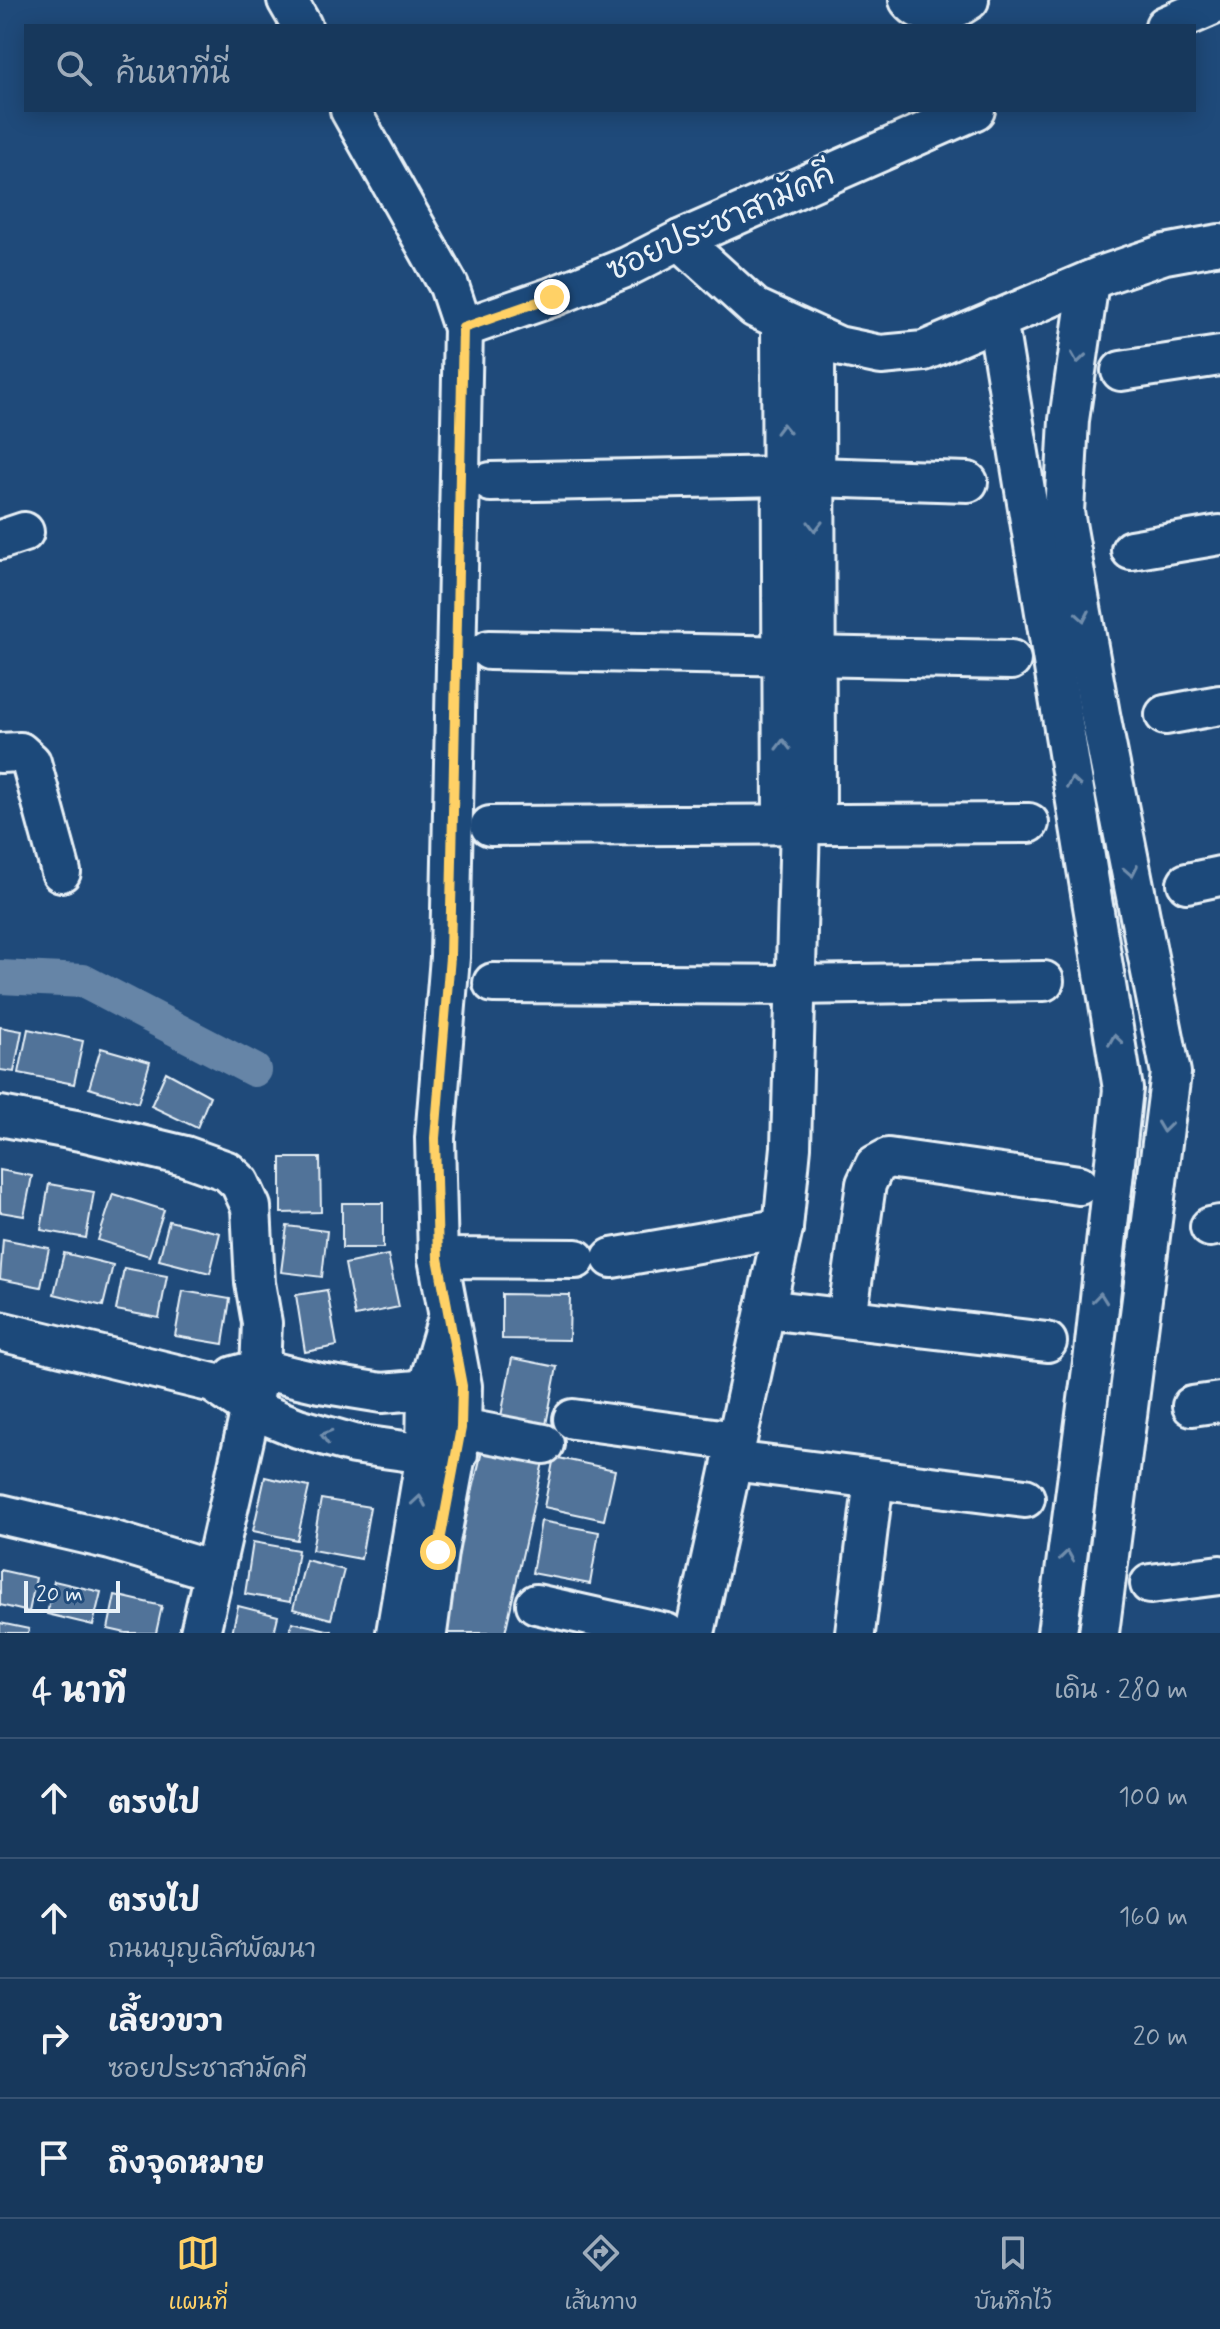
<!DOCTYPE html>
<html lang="th">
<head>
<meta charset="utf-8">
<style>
  body { margin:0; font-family:Mynerve,"Playpen Sans Thai",sans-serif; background:#203f62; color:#f1f3f6 }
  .scale { position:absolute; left:24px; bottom:20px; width:96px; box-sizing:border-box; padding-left:8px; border:4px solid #e8f1f8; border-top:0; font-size:22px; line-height:28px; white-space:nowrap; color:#e8f1f8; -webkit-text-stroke:6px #1f4a7a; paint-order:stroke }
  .stop { position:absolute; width:24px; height:24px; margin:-18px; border:6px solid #ffd166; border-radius:50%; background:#fff }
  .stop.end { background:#ffd166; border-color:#fff; box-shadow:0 2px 8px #0008 }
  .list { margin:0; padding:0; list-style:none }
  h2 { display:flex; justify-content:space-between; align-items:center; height:104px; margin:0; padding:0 32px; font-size:34px }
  h2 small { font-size:26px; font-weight:400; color:#9eacbb }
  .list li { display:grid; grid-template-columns:52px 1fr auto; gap:24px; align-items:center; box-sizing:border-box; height:120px; padding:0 32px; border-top:2px solid #365272 }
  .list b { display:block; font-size:30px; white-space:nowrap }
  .list p { margin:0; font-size:26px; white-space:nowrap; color:#9eacbb }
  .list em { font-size:26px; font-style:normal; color:#9eacbb }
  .icon { flex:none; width:44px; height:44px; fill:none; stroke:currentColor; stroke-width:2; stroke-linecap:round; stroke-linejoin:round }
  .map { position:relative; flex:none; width:1220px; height:1633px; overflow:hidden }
  .search { position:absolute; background:#17385c; box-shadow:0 4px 20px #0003; left:24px; right:24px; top:24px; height:88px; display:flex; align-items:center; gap:20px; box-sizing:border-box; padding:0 28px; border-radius:0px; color:#9eacbb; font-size:30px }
  .sheet { height:584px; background:#17385c }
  nav { display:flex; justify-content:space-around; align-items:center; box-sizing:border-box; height:112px; border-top:2px solid #365272; background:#17385c; font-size:22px; color:#9eacbb }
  nav a { display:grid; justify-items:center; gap:4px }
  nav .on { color:#ffd166 }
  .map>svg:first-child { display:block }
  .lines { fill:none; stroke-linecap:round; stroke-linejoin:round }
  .canal { stroke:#6685a7; stroke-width:34 }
  .building { fill:#517399; stroke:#e8f1f8; stroke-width:2 }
  .minor-casing { stroke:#e8f1f8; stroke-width:44 }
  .minor { stroke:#1f4a7a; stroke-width:38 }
  .oneway { stroke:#6f8dac }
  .route { stroke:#ffd166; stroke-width:10 }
  .labels { text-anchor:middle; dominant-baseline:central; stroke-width:6; stroke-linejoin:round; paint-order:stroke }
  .street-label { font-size:32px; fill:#e8f1f8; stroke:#1f4a7a }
</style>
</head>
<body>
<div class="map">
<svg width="1220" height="1633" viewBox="0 0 1220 1633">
  <rect width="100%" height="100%" fill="#1f4a7a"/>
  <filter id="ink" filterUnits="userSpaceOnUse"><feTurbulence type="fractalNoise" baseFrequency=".0125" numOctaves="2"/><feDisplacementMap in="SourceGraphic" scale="16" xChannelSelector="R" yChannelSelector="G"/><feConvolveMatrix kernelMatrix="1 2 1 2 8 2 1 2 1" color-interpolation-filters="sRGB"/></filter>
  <g filter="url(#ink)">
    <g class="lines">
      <polyline class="canal" points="0,977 83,981 254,1070"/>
    </g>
    <g class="building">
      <polygon points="0,1027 22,1031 14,1072 0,1070"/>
      <polygon points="28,1029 83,1041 74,1084 19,1073"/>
      <polygon points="101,1048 150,1062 138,1103 89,1088"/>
      <polygon points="166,1072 210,1096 197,1128 151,1106"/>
      <polygon points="281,1158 320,1158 321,1212 281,1213"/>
      <polygon points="0,1170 32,1176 24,1216 0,1212"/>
      <polygon points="49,1184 94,1192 86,1238 41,1230"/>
      <polygon points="113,1194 164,1210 149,1256 98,1240"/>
      <rect x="342" y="1203" width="41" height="45"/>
      <polygon points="169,1221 220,1233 210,1273 159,1260"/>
      <polygon points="287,1226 327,1231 322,1277 281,1272"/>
      <polygon points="3,1239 49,1248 41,1287 0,1279"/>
      <polygon points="64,1253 113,1265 103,1306 54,1294"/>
      <polygon points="388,1255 399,1307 355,1316 345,1264"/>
      <polygon points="124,1268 167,1276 159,1318 116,1310"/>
      <polygon points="327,1290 337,1346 305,1352 296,1295"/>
      <polygon points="183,1291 230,1299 223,1344 175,1336"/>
      <polygon points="502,1294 570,1295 569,1340 502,1339"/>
      <polygon points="512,1358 557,1367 545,1430 500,1422"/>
      <polygon points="482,1451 543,1462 505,1633 439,1633"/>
      <polygon points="554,1457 615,1470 604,1520 544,1507"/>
      <polygon points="265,1477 309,1487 297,1540 253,1531"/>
      <polygon points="321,1499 370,1507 361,1559 312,1550"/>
      <polygon points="541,1521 599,1532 590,1584 532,1573"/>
      <polygon points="253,1542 298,1550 290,1602 245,1594"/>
      <polygon points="306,1560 344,1570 331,1619 293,1609"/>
      <polygon points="0,1570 36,1578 29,1612 0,1605"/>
      <polygon points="54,1581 101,1592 93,1625 47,1614"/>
      <polygon points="115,1595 162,1606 156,1633 126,1633 108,1629"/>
      <polygon points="238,1606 278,1616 274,1633 232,1633"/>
      <polygon points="292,1622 332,1631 332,1633 289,1633"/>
      <polygon points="0,1623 29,1629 28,1633 0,1633"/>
    </g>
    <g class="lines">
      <g class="minor-casing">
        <g id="minor">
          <polyline points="287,0 302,26"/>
          <path d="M 909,0 C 925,20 951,13 969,0"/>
          <polyline points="1165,26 1220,2"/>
          <polyline points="350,110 449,286 463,328 450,957 435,1138 438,1258 462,1386 461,1428 438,1552 427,1633"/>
          <polyline points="680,240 755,308 838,346 881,355 924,351 1103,275 1165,254 1220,244"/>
          <polyline points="1089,281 1069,420 1064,512 1100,714 1171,1073 1099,1633"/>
          <polyline points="997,319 1123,1089 1093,1362 1057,1633"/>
          <polyline points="781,320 783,823"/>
          <polyline points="463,328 552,297 627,267 680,240 975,110"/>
          <polyline points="815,336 816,824"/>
          <polyline points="1121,371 1220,356"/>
          <polyline points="491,482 784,476 968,482"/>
          <polyline points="0,540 24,532"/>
          <polyline points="1131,550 1220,535"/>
          <polyline points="489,650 1011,660"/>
          <polyline points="1165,715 1220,705"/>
          <polyline points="0,753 20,752 31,762 61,872"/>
          <polyline points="490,826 1029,823"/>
          <polyline points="1187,883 1220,876"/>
          <polyline points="493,983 795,985 1044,981"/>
          <polyline points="0,1116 86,1132 185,1156 227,1171 240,1183 251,1207 255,1283 262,1323 260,1369 200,1633"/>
          <polyline points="1210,1227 1220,1225"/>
          <polyline points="438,1258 576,1259"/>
          <polyline points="612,1258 783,1228"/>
          <polyline points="765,1309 1047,1342"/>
          <polyline points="847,1318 866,1184 875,1165 888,1158 1079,1185"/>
          <polyline points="0,1331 213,1383 251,1409 298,1428 354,1444 426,1454 458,1454"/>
          <polyline points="234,1376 260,1369 320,1383 382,1393 453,1387"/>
          <polyline points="1192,1406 1220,1402"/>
          <polyline points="573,1419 736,1441"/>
          <polyline points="461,1428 544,1444"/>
          <polyline points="732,1461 1025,1498"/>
          <polyline points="0,1514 111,1540 213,1571"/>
          <polyline points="1150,1584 1220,1575"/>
          <polyline points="536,1604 666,1633"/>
          <polyline points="396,1633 426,1454 427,1389 447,1321"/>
          <polyline points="695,1633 783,1228 791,1147 800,823"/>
          <polyline points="855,1633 874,1479"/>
        </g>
      </g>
      <use href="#minor" class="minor"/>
    </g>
    <defs><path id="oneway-chevron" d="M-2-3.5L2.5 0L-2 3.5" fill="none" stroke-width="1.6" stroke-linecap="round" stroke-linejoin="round" transform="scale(2)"/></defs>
    <g class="oneway">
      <use href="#oneway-chevron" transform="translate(1078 358) rotate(98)"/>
      <use href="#oneway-chevron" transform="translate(783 429) rotate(-91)"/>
      <use href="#oneway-chevron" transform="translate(815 526) rotate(90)"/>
      <use href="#oneway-chevron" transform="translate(1083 616) rotate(80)"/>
      <use href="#oneway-chevron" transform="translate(783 745) rotate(-90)"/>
      <use href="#oneway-chevron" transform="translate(1073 783) rotate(-99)"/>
      <use href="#oneway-chevron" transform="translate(1131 871) rotate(79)"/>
      <use href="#oneway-chevron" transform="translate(1115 1040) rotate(-99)"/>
      <use href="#oneway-chevron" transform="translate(1164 1127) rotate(97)"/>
      <use href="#oneway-chevron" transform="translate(1100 1298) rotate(-84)"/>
      <use href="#oneway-chevron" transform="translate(326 1436) rotate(-164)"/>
      <use href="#oneway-chevron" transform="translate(419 1501) rotate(-81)"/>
      <use href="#oneway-chevron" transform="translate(1067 1556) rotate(-82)"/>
    </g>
  </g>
  <g class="lines" filter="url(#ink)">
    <polyline class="route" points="438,1552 461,1428 462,1386 438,1258 435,1138 450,957 463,328 552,297"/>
  </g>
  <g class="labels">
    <g class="street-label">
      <text transform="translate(721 223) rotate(-24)">ซอยประชาสามัคคี</text>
    </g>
  </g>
</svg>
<div class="scale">20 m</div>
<div class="stop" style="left:438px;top:1552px"></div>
<div class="stop end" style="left:552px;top:297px"></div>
<div class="search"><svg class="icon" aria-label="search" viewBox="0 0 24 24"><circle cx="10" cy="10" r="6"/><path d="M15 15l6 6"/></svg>ค้นหาที่นี่</div>
</div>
<section class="sheet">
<h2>4 นาที<small>เดิน · 280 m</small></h2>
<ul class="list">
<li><svg class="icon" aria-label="ahead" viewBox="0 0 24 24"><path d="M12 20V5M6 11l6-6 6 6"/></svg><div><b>ตรงไป</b></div><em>100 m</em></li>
<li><svg class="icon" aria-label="ahead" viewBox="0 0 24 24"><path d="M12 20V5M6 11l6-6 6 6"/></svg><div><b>ตรงไป</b><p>ถนนบุญเลิศพัฒนา</p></div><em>160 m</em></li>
<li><svg class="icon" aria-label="right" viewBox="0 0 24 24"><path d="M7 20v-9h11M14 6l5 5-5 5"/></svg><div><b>เลี้ยวขวา</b><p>ซอยประชาสามัคคี</p></div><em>20 m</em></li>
<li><svg class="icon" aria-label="arrive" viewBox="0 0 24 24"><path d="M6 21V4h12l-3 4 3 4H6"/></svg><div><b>ถึงจุดหมาย</b></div></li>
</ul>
</section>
<nav>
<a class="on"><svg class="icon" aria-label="map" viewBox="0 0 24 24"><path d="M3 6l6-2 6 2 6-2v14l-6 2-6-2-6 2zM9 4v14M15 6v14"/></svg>แผนที่</a>
<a><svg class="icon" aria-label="directions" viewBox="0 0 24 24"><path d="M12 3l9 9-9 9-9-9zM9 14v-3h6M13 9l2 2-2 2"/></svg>เส้นทาง</a>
<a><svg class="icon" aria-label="saved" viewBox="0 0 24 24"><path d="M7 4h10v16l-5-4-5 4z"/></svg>บันทึกไว้</a>
</nav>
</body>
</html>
